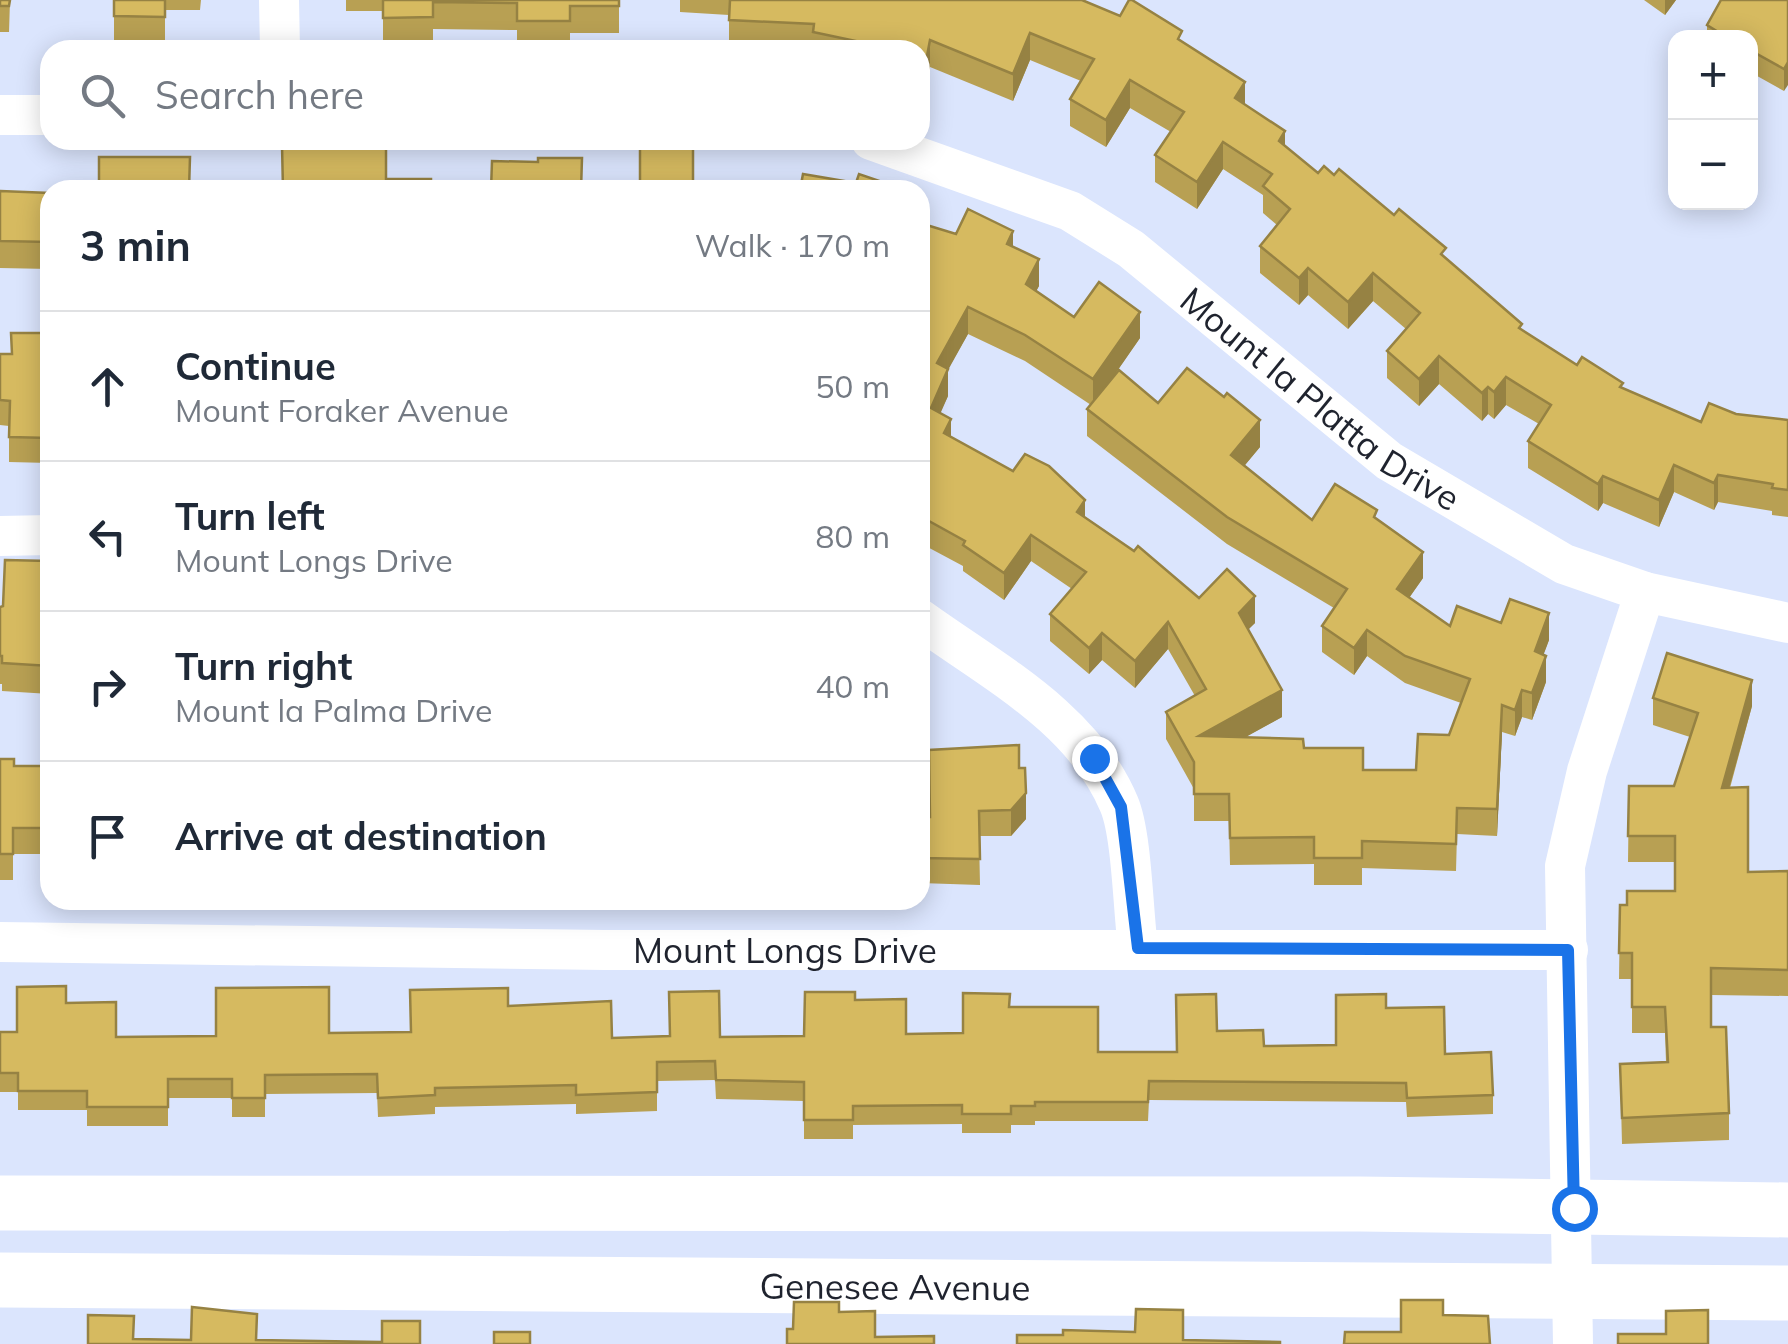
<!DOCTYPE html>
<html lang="en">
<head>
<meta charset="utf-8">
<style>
  body { margin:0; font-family:Mulish,sans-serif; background:#f2f2f3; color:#1f2937 }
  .controls { position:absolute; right:30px; top:30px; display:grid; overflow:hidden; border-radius:20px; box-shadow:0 5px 25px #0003 }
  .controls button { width:90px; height:90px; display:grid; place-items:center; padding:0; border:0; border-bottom:2px solid #e0e1e3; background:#fff; color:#1f2937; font:50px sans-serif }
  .stop { position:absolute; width:30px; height:30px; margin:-22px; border:8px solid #1a73e8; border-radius:50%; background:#fff }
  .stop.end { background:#1a73e8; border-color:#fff; box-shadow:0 2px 10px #0008 }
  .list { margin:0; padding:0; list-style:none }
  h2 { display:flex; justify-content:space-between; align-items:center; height:130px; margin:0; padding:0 40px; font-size:42px }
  h2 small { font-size:32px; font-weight:400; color:#747a83 }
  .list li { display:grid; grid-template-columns:65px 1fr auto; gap:30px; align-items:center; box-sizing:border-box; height:150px; padding:0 40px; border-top:2px solid #e0e1e3 }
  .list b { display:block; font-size:38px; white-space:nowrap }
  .list p { margin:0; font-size:32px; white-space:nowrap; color:#747a83 }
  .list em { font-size:32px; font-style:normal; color:#747a83 }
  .icon { flex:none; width:55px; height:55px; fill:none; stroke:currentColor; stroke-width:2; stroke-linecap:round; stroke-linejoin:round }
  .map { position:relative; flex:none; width:1788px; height:1344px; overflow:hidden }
  .search { position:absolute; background:#fff; box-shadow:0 5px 25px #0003; left:40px; top:40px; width:890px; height:110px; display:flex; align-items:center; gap:25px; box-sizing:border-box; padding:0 35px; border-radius:30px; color:#747a83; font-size:38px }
  .panel { position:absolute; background:#fff; box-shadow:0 5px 25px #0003; left:40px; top:180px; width:890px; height:730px; border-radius:30px }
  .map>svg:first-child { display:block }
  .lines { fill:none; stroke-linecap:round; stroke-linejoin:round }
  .street { stroke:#fff; stroke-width:40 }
  .primary { stroke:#fff; stroke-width:55 }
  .wall { fill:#b8a053; fill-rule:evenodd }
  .shaded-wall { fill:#968243 }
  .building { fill:#d6ba60; stroke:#968243; stroke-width:2.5 }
  .route { stroke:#1a73e8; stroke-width:12 }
  .labels { text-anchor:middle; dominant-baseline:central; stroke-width:10; stroke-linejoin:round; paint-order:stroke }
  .street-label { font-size:35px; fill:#1f232e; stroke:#dbe5fd }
</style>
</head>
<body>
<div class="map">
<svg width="1788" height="1344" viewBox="0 0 1788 1344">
  <rect width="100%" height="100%" fill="#dbe5fd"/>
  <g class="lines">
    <g class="street">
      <polyline points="279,0 280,50"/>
      <polyline points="0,115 50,115"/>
      <path id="s1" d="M 871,140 L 1070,211 L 1131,249 L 1389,461 L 1564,564 L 1645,592 L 1788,623"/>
      <polyline points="0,536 50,535"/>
      <path d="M 920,619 C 992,671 1083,718 1119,804 C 1132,834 1133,911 1138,948"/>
      <path id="s2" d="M 0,942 L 605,950 L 1568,950"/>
      <polyline points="1573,1344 1565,866 1587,771 1645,592"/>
    </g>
    <g class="primary">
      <polyline points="0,1203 1360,1204 1788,1210"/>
      <path id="s3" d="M 0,1280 L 1788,1293"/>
    </g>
  </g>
  <g class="wall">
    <polygon points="0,0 10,0 9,32 0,32"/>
    <polygon points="114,0 201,0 200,10 165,10 165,43 114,42"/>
    <polygon points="346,0 619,0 619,33 570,33 570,48 517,48 517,30 433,29 433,44 383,45 383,11 346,11"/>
    <polygon points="680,0 1082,0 1182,42 1285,146 1318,173 1334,175 1446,258 1522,330 1577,365 1623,388 1701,422 1736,414 1788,420 1788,517 1772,515 1772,511 1718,502 1714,510 1674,492 1659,527 1603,503 1598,511 1528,468 1528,441 1539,424 1506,405 1494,419 1488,414 1482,421 1439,384 1419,406 1387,378 1387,351 1406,329 1373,301 1348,329 1308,295 1299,305 1260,273 1260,246 1277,225 1263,213 1263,195 1223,169 1197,209 1155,182 1155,155 1171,132 1130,108 1106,147 1070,126 1070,99 1081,81 1030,60 1013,101 930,67 927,83 920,82 920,50 798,50 729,47 729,15 680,12"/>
    <polygon points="1644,0 1676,0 1665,15"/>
    <polygon points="1788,0 1784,91 1750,72 1750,38 1707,38 1707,25"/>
    <polygon points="0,191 50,193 50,269 0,268"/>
    <path d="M 920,223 L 956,234 L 1013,247 L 1039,286 L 1036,291 L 1074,317 L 1140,338 L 1110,381 L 1260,447 L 1244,466 L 1312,520 L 1377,519 L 1423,578 L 1409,598 L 1450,626 L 1549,640 L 1543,655 L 1546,682 L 1532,720 L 1522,717 L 1515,736 L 1502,732 L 1497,836 L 1457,834 L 1456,871 L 1362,868 L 1362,885 L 1314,885 L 1314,864 L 1230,865 L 1229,821 L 1194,821 L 1194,789 L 1166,739 L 1166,712 L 1195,696 L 1168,649 L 1135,688 L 1102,660 L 1089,674 L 1050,641 L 1050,614 L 1072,589 L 1031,561 L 1004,600 L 963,571 L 963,566 L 920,543 ZM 968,334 L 1025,361 L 1091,405 L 1087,409 L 1087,436 L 1227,544 L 1334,608 L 1322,626 L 1322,652 L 1354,675 L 1367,656 L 1405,683 L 1461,703 L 1449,735 L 1416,770 L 1363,770 L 1304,748 L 1245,737 L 1282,717 L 1248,629 L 1255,623 L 1199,598 L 1085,518 L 951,437 L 940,413 L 948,396 L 948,369 Z"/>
    <polygon points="50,333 50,463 9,462 9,426 0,425 0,354 11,354"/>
    <polygon points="50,561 50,694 2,691 2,684 0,684 0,607 3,606"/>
    <polygon points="1653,698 1752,706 1730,788 1748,872 1788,871 1788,996 1711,995 1711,1027 1729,1113 1729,1140 1622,1144 1620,1064 1666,1062 1665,1033 1632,1033 1632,979 1619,979 1620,905 1627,905 1675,891 1675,862 1628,862 1629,786 1674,786 1690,737 1653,725"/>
    <polygon points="0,759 14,766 50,773 50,854 13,854 13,880 0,880"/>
    <polygon points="1019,768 1026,819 1011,836 979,836 980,885 920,883 920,817 930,817"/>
    <polygon points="855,1000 906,1034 963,1033 1009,1007 1098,1052 1177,1052 1217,1031 1264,1046 1336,1045 1386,1008 1445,1054 1493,1095 1493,1114 1407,1117 1406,1102 1149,1100 1148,1121 1035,1121 1035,1125 1011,1125 1011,1133 962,1133 962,1124 853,1125 853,1139 804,1139 804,1101 716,1099 715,1080 657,1081 657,1111 576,1114 576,1104 435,1107 435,1114 378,1117 377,1093 265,1094 265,1117 232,1117 232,1098 168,1098 168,1126 87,1126 87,1110 18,1110 18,1092 0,1092 0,1032 17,1032 66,1003 116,1037 410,1032 508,1006 612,1038 720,1037 804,1036"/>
  </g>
  <g class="shaded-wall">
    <polygon points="1665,0 1676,0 1665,15"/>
    <polygon points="1030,33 1030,60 1013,101 1013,74"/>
    <polygon points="930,40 930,67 927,83 927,56"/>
    <polygon points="1788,62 1788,85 1784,91 1784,69"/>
    <polygon points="1130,80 1130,108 1106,147 1106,120"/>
    <polygon points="1245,82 1245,109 1235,98"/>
    <polygon points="1285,131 1285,158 1279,141"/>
    <polygon points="1223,142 1223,169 1197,209 1197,182"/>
    <polygon points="1013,231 1013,257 1007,244"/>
    <polygon points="1039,259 1039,286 1026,310 1026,284"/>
    <polygon points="1308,268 1308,295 1299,305 1299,278"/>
    <polygon points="1373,273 1373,301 1348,329 1348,302"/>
    <polygon points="968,307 968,334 937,390 937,363"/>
    <polygon points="1140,312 1140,338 1093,406 1093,379"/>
    <polygon points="1439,356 1439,384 1419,406 1419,379"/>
    <polygon points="948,369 948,396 931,435 931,408"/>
    <polygon points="1506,377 1506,405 1494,419 1494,392"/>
    <polygon points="1488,387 1488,414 1482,421 1482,393"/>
    <polygon points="951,419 951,446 944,433"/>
    <polygon points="1260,420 1260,447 1231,482 1231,455"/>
    <polygon points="1674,465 1674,492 1659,527 1659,500"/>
    <polygon points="1718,475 1718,502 1714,510 1714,483"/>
    <polygon points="1603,476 1603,503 1598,511 1598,484"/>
    <polygon points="1085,500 1085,527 1077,512"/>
    <polygon points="1031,535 1031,561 1004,600 1004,573"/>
    <polygon points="1423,552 1423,578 1397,615 1397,589"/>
    <polygon points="1255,596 1255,623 1239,639 1239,613"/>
    <polygon points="1549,613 1549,640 1535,678 1535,651"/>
    <polygon points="1168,622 1168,649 1135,688 1135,661"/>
    <polygon points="1367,630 1367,656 1354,675 1354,648"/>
    <polygon points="1102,633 1102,660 1089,674 1089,648"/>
    <polygon points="1546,656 1546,682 1532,720 1532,693"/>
    <polygon points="1752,680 1752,706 1722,814 1722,788"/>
    <polygon points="1282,690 1282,717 1199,763 1199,736"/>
    <polygon points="1522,690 1522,717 1515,736 1515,710"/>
    <polygon points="1502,705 1502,732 1497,836 1497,809"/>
    <polygon points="1026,793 1026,819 1011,836 1011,810"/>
  </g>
  <g class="building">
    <polygon points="0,0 10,0 9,6 0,6"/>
    <polygon points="114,0 165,0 165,17 114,16"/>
    <polygon points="383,0 619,0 619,6 570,6 570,21 517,21 517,3 433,2 433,17 383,18"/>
    <polygon points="730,0 1082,0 1120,16 1129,0 1132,0 1182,31 1178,39 1245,82 1235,98 1285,131 1279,141 1318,173 1324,166 1334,175 1339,169 1394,215 1399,209 1446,248 1441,254 1522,324 1519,328 1577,365 1582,357 1623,383 1620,387 1701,422 1709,403 1736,414 1788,420 1788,490 1772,488 1773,484 1718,475 1714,483 1674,465 1659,500 1603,476 1598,484 1528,441 1551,405 1506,377 1494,392 1488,387 1482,393 1439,356 1419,379 1387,351 1420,313 1373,273 1348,302 1308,268 1299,278 1260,246 1290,209 1263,186 1272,174 1223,142 1197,182 1155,155 1184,112 1130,80 1106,120 1070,99 1094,59 1030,33 1013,74 930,40 927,56 920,55 920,50 898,50 813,32 814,24 729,20"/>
    <polygon points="1721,0 1788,0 1788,62 1784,69 1750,50 1750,38 1728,38 1707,25"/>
    <polygon points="282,145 386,146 386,179 431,179 431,190 283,190"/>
    <rect x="640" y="145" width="53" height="45"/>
    <polygon points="99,157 190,157 189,190 99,190"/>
    <polygon points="538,158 582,158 581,190 491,190 492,161 538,162"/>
    <polygon points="803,174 856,183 859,174 894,186 892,190 800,190"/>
    <polygon points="0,191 50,193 50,242 0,241"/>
    <polygon points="968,209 1013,231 1007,244 1039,259 1026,284 1074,317 1099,282 1140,312 1093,379 1025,335 968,307 937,363 948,369 931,408 951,419 944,433 1013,471 1025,454 1049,466 1085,500 1077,512 1134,551 1138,546 1199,598 1227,569 1255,596 1239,613 1282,690 1199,736 1303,739 1304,748 1363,748 1363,770 1416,770 1418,734 1449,735 1470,679 1405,656 1367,630 1354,648 1322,626 1347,589 1227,517 1087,409 1119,370 1158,403 1187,368 1224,397 1227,393 1260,420 1231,455 1312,520 1335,484 1377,510 1374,517 1423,552 1397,589 1450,626 1457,606 1501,623 1510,599 1549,613 1535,651 1546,656 1532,693 1522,690 1515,710 1502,705 1497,809 1457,808 1456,844 1362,841 1362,858 1314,858 1314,837 1230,838 1229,794 1194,794 1194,762 1166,712 1206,689 1168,622 1135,661 1102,633 1089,648 1050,614 1086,572 1031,535 1004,573 963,545 965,541 920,516 920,223 956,234"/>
    <polygon points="11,333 50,333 50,438 9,437 10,401 0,400 0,354 12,354"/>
    <polygon points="5,560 50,561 50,666 2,663 2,656 0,656 0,607 3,606"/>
    <polygon points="1667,653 1752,680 1722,788 1748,787 1748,872 1788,871 1788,970 1711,968 1711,1027 1726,1027 1729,1113 1622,1118 1620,1064 1668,1062 1665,1007 1632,1007 1632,953 1619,953 1620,905 1627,905 1627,891 1675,891 1675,836 1628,836 1629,786 1674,786 1698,713 1653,698"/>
    <polygon points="1019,745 1019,768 1025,768 1026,793 1011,810 979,811 980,859 920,858 920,817 930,817 929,750"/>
    <polygon points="0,759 14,759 14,766 47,766 47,773 50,773 50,828 13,828 13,854 0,854"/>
    <polygon points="66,986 66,1003 116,1002 116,1037 216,1036 216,988 329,987 329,1033 411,1032 410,990 508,988 508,1006 611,1001 612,1038 670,1036 669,992 719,991 720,1037 804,1036 805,992 855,992 855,1000 906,999 906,1034 963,1033 963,993 1010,994 1009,1007 1098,1007 1098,1052 1177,1052 1176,995 1216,994 1217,1031 1263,1030 1264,1046 1336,1045 1336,995 1386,994 1386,1008 1444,1007 1445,1054 1491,1052 1493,1095 1407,1098 1406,1083 1149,1081 1148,1102 1035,1102 1035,1106 1011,1106 1011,1114 962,1114 962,1105 853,1106 853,1120 804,1120 804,1082 716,1080 715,1061 657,1062 657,1092 576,1095 576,1085 435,1088 435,1095 378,1098 377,1074 265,1075 265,1098 232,1098 232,1079 168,1079 168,1107 87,1107 87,1091 18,1091 18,1073 0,1073 0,1032 17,1032 17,987"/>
    <polygon points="1401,1300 1443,1300 1443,1315 1488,1316 1490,1344 1344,1344 1345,1332 1401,1332"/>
    <polygon points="794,1302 839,1302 839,1312 875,1311 875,1337 934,1336 934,1344 787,1344 787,1329 793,1329"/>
    <polygon points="192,1307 257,1314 256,1340 382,1342 382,1321 420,1321 420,1344 88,1344 88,1315 134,1316 133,1339 191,1340"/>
    <polygon points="1136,1309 1183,1310 1183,1340 1280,1342 1280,1344 1017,1344 1017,1335 1063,1335 1063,1330 1135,1332"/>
    <polygon points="1708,1310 1708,1344 1618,1344 1618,1334 1666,1334 1666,1311"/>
    <rect x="494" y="1332" width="36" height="12"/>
  </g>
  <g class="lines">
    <polyline class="route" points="1094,758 1121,807 1138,948 1568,950 1574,1208"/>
  </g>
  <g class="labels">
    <g class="street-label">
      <text stroke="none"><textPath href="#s1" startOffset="525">Mount la Platta Drive</textPath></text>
      <text stroke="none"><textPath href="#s2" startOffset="785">Mount Longs Drive</textPath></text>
      <text stroke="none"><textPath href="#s3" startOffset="895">Genesee Avenue</textPath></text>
    </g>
  </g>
</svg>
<div class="controls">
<button>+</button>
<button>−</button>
</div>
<div class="stop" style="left:1574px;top:1208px"></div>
<div class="stop end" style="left:1094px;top:758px"></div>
<div class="search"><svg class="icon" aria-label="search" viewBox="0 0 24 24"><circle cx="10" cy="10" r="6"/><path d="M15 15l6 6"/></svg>Search here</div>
<section class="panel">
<h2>3 min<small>Walk · 170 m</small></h2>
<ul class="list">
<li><svg class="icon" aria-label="ahead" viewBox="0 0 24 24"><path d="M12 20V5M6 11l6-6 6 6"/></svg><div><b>Continue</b><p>Mount Foraker Avenue</p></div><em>50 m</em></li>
<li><svg class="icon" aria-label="left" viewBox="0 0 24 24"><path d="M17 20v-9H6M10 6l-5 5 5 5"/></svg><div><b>Turn left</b><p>Mount Longs Drive</p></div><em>80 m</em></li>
<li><svg class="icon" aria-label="right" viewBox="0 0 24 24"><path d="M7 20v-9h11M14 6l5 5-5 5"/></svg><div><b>Turn right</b><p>Mount la Palma Drive</p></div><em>40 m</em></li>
<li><svg class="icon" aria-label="arrive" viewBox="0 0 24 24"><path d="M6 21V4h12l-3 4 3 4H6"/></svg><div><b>Arrive at destination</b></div></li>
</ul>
</section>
</div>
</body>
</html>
